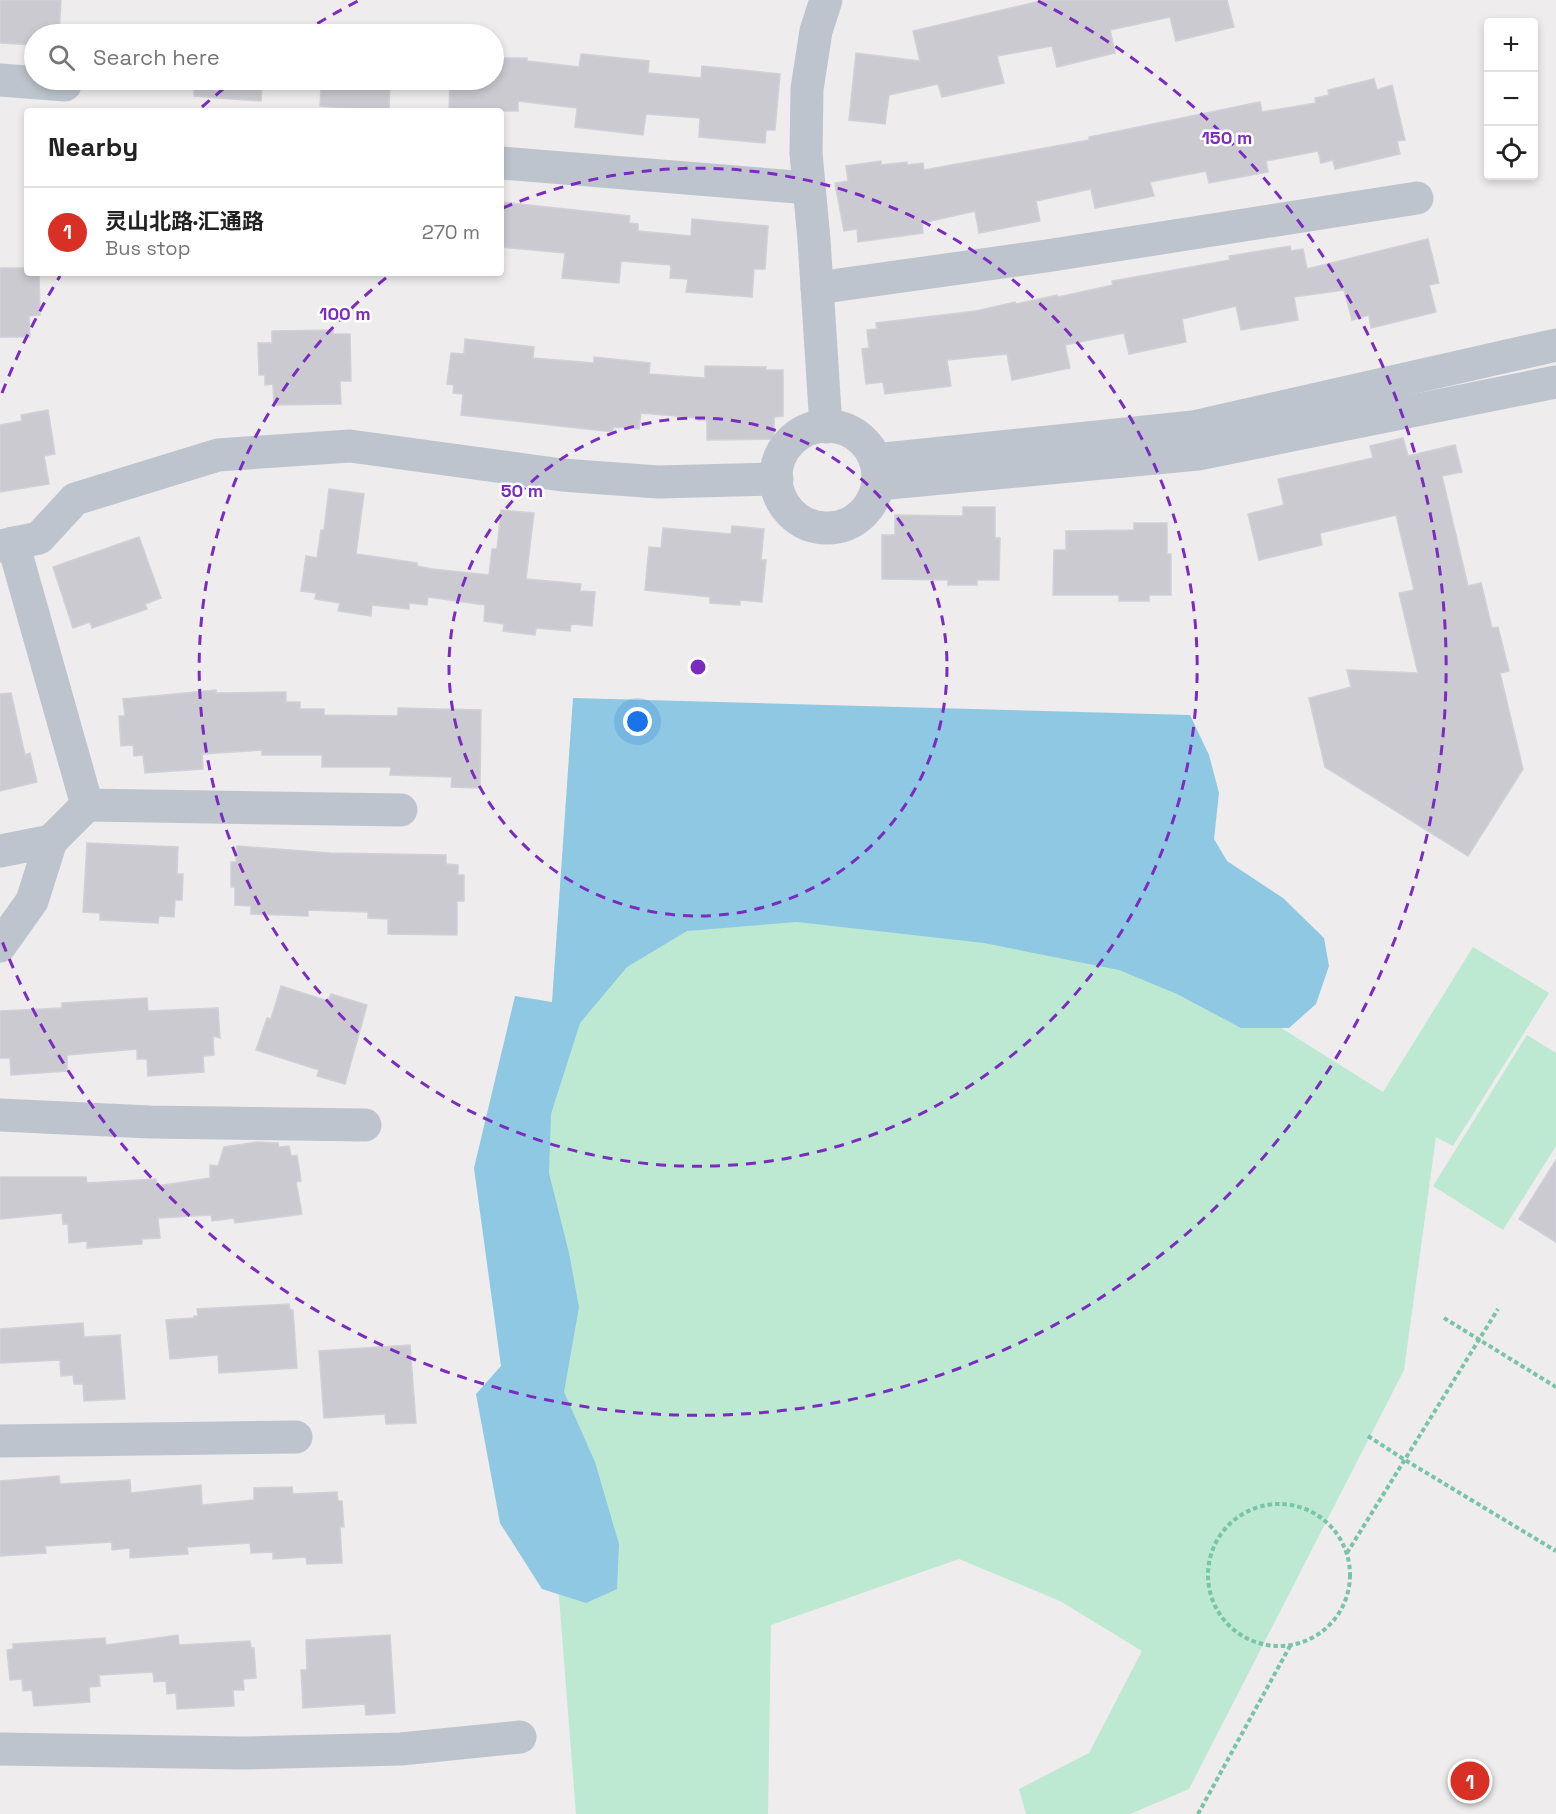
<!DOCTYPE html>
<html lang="en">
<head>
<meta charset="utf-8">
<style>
  body { margin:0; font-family:"Space Grotesk","Noto Sans SC",sans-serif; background:#f6f6f6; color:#222 }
  .controls { position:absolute; right:18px; top:18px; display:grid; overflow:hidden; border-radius:6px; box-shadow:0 3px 9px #0003 }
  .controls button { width:54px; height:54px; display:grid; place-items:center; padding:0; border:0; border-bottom:2px solid #e0e0e0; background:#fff; color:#222; font:30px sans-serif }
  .you { position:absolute; left:638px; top:722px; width:21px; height:21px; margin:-15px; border:4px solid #fff; border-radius:50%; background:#1a73e8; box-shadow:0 0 0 9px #1a73e833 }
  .badge { display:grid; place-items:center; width:39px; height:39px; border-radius:50%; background:#d93025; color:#fff; font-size:20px; font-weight:700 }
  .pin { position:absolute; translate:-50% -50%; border:3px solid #fff; box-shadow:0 2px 6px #0006 }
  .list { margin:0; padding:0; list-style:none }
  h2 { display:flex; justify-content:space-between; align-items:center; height:78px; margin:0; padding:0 24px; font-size:26px }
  h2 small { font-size:20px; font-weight:400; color:#767676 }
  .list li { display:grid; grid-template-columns:39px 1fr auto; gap:18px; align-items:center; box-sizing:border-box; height:90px; padding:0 24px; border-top:2px solid #e0e0e0 }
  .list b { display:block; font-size:22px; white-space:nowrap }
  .list p { margin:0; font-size:20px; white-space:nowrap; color:#767676 }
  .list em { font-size:20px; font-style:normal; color:#767676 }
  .icon { flex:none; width:33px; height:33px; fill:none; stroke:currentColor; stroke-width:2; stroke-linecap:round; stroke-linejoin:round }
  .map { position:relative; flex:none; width:1556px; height:1814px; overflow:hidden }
  .search { position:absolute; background:#fff; box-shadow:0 3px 9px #0003; left:24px; top:24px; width:480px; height:66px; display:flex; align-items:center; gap:15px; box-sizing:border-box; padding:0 21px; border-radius:33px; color:#767676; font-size:22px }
  .panel { position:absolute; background:#fff; box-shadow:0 3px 9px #0003; left:24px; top:108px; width:480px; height:168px; border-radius:6px }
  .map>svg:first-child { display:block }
  .green { fill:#bde9d3 }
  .water { fill:#8ec8e2 }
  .building { fill:#cacad0; stroke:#d0d1d7; stroke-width:1.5 }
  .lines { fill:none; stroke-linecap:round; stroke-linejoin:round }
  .path { stroke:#78c4a6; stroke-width:4; stroke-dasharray:4.5 3; stroke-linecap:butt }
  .minor { stroke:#bec4cd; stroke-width:33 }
  .ring { fill:none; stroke:#7b2cbf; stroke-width:3; stroke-dasharray:10 8 }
  .centre { fill:#7b2cbf; stroke:#fff; stroke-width:3 }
  .ring-label { font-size:18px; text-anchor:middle; font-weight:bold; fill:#7b2cbf; stroke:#fff; stroke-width:5; stroke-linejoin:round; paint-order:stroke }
</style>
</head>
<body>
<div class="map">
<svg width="1556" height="1814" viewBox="0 0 1556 1814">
  <rect width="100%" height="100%" fill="#eeecec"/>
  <g class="green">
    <polygon points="737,909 1009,927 1214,986 1383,1092 1473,947 1549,993 1453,1146 1436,1137 1404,1370 1189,1789 1130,1814 1026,1814 1019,1789 1089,1753 1142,1651 1060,1601 959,1559 771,1625 768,1814 576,1814 528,1202 553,1053 646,937"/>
    <polygon points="1527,1035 1556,1053 1556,1146 1503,1230 1433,1186"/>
  </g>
  <polygon class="water" points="573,698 1190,715 1209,755 1219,793 1214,839 1227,861 1283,898 1324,938 1329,966 1316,1004 1289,1028 1241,1028 1177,994 1119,970 984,943 797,922 687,931 627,967 580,1023 551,1114 549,1173 569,1253 579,1307 564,1392 595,1462 619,1544 617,1589 586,1603 542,1589 500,1523 476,1394 501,1366 474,1168 515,996 552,1002"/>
  <g class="building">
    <polygon points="0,0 61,0 59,34 34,34 34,45 0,43"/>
    <polygon points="1045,0 1227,0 1234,27 1176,41 1170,17 1110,30 1115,53 1057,67 1052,46 997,56 1004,83 942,97 938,84 889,95 885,124 849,120 856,53 920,61 913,31"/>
    <polygon points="197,26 257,29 257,32 296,34 196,34"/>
    <polygon points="581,54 649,61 648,73 701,78 702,66 780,74 775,130 766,130 765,143 699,137 700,118 646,114 643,135 575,127 577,108 518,101 518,111 449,111 450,80 494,80 494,58 527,58 527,61 579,67"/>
    <polygon points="1374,79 1377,90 1392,85 1405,140 1397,141 1400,154 1335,169 1333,160 1321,163 1318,151 1266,161 1268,172 1209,183 1206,171 1150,182 1154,196 1095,208 1091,189 1036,201 1040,221 979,233 975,211 922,223 923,233 858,242 857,229 844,231 835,183 848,181 846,166 881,161 881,165 907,162 907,165 923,163 924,170 1089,140 1089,137 1260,102 1262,112 1316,103 1315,98 1329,95 1328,90"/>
    <polygon points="194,80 390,80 389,111 320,106 321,87 262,83 261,101 194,96"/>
    <polygon points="501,202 630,216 629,223 638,224 638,231 691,236 692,219 768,226 765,269 754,269 752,297 686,292 688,279 670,278 671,265 621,261 619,283 562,278 565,253 501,247"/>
    <polygon points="1428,239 1439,283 1429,285 1436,312 1371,328 1369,315 1352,320 1344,290 1294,297 1298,320 1241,330 1236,306 1182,319 1186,342 1129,354 1124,333 1065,345 1070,368 1012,380 1007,354 947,360 951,386 885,394 883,382 866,384 862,349 869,348 867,330 877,329 876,323 976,311 1015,302 1016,304 1057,295 1058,297 1113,285 1112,281 1230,260 1229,256 1290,246 1291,251 1303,249 1307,269"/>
    <polygon points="0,268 27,268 27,273 39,273 40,315 29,316 30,337 0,337"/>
    <polygon points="333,330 333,334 350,334 351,381 340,381 341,404 274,405 273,384 265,385 265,375 259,375 258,343 272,343 272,331"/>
    <polygon points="465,339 534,347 533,358 594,363 594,357 650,363 649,374 705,378 705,366 766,367 765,370 783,370 783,416 774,417 774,439 707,440 707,420 698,420 698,418 641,413 639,429 613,427 613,432 461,415 463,394 453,393 454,385 447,384 451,353 464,354"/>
    <polygon points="48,410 55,454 44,456 49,484 0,492 0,425 22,421 21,415"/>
    <polygon points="1403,438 1408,456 1455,445 1462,472 1442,476 1468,586 1481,583 1492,628 1498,627 1509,671 1500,673 1523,769 1468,856 1325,767 1309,698 1351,687 1347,670 1418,673 1399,593 1414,590 1396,515 1320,533 1322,545 1259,560 1248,514 1284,505 1278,479 1373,458 1370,446"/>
    <polygon points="329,489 364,494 356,554 417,563 417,566 432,569 489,575 492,549 497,549 501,510 534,513 526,579 581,584 580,591 595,592 592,626 571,624 570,631 536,628 535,635 503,631 504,624 484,621 485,605 428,597 427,605 409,603 409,609 372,605 371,616 338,611 340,603 315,599 316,593 301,591 306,556 317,558 321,530 324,530"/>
    <polygon points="963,507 995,507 995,538 1000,538 999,580 977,580 977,585 948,585 948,580 882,579 882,535 895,535 895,515 963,516"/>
    <polygon points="1134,523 1167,523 1167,554 1171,554 1171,595 1149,595 1149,601 1119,601 1119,595 1053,595 1054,550 1066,550 1066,531 1134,530"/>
    <polygon points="732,526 764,529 761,560 766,560 762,602 740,600 740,605 710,603 710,597 645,590 649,547 661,548 663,528 731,534"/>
    <polygon points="139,537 161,598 145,604 147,609 92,628 90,622 73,628 53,567"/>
    <polygon points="216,690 216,693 286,692 286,702 300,702 300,709 324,709 324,715 398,716 398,708 481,710 480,788 451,787 452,777 390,775 391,767 322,767 322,755 262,755 262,750 202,754 203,769 145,773 143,755 134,756 133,745 121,746 119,716 125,716 123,699"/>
    <polygon points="11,693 25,755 30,753 37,782 0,791 0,694"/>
    <polygon points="87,843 178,847 177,874 183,874 182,900 175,900 174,917 159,916 158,923 100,920 100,913 83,912"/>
    <polygon points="237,846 330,853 446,855 446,864 458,865 458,875 464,875 464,901 457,901 457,935 388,934 388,919 368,918 368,912 308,910 308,916 251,914 251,906 235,905 235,887 231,887 231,862 236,862"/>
    <polygon points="281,986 328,1001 331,994 367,1005 345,1084 317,1076 319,1070 256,1050 267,1018 271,1019"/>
    <polygon points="147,998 148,1011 218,1008 220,1038 213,1036 214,1055 203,1056 204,1072 148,1076 147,1059 137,1059 137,1049 67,1055 67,1071 11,1075 10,1058 0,1058 0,1011 62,1008 62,1003"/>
    <polygon points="257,1142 278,1143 279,1147 289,1146 291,1156 297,1155 301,1181 296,1182 302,1214 235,1223 234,1218 212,1221 211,1215 158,1218 160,1238 142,1239 142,1244 87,1248 87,1241 69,1243 68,1224 63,1224 62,1213 0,1219 0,1177 86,1177 87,1183 156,1179 157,1186 210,1178 210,1165 218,1166 224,1147"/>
    <polygon points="1556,1160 1556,1242 1519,1219"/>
    <polygon points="289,1304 290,1310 293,1310 297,1368 219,1373 218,1355 170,1359 166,1320 194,1318 194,1316 198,1316 197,1309"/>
    <polygon points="83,1323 84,1337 120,1335 125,1399 84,1401 83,1384 74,1384 73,1375 61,1376 60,1360 0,1363 0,1329"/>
    <polygon points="410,1345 416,1423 386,1424 385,1414 324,1418 319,1351"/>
    <polygon points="59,1476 60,1484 130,1480 131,1493 201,1485 202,1505 254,1500 254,1488 292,1487 293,1494 337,1492 338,1501 342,1501 344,1527 340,1527 342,1563 307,1564 306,1557 273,1559 273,1552 251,1553 250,1543 187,1547 188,1554 130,1558 130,1548 112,1550 112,1542 45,1546 46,1553 0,1556 0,1481"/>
    <polygon points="178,1635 179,1645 250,1641 251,1648 254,1648 256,1678 243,1679 244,1690 233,1690 234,1706 177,1709 176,1693 167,1694 166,1681 154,1682 153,1672 99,1675 100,1686 89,1687 90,1702 34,1706 32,1690 23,1691 22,1679 10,1680 7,1650 13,1649 13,1644 105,1638 106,1645"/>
    <polygon points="390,1635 395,1713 366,1715 365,1704 303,1708 301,1670 307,1670 306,1640"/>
  </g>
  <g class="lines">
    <g class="path">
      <polyline points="1444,1318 1556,1387"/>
      <polyline points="1368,1436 1405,1460 1556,1551"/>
      <circle cx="1279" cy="1575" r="71"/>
      <polyline points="1347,1553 1498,1309"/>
      <polyline points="1198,1814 1290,1646"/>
    </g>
    <g class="minor">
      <polyline points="0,80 65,85"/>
      <polyline points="501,163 809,188"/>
      <polyline points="817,288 1046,256 1417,198"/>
      <circle cx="827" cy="477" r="51"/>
      <polyline points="826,427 814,240 806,153 807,89 816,31 826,0"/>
      <polyline points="875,460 1193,427 1556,345"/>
      <polyline points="878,484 1198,454 1556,382"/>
      <polyline points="13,543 87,805 401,810"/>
      <polyline points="0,546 39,538 75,499 218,455 350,446 562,475 658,482 777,479"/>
      <polyline points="0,851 51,841 87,805"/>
      <polyline points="0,946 32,901 51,841"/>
      <polyline points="0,1115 150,1122 365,1125"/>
      <polyline points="0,1441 296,1437"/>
      <polyline points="0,1749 242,1753 401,1749 520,1737"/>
    </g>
  </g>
  <g class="ring">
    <circle cx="698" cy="667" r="249"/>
    <path d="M503 208A499 499 0 1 1 391 274"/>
    <path d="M2 393A748 748 0 0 1 60 276M202 107A748 748 0 0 1 232 82M302 33A748 748 0 0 1 358 1M1038 1A748 748 0 1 1 2 941"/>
  </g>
  <circle cx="698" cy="667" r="9" class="centre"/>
  <g class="ring-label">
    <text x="1227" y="144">150 m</text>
    <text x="345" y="320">100 m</text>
    <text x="522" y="497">50 m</text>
  </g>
</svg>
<div class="controls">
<button>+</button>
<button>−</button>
<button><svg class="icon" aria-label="locate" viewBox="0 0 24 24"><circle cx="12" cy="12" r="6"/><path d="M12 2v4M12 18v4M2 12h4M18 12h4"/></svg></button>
</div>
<div class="you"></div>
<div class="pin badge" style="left:1470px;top:1781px">1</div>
<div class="search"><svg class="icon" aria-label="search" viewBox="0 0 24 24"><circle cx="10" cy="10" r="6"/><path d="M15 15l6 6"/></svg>Search here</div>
<section class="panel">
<h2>Nearby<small></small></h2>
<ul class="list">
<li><span class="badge">1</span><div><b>灵山北路·汇通路</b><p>Bus stop</p></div><em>270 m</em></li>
</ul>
</section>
</div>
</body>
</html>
